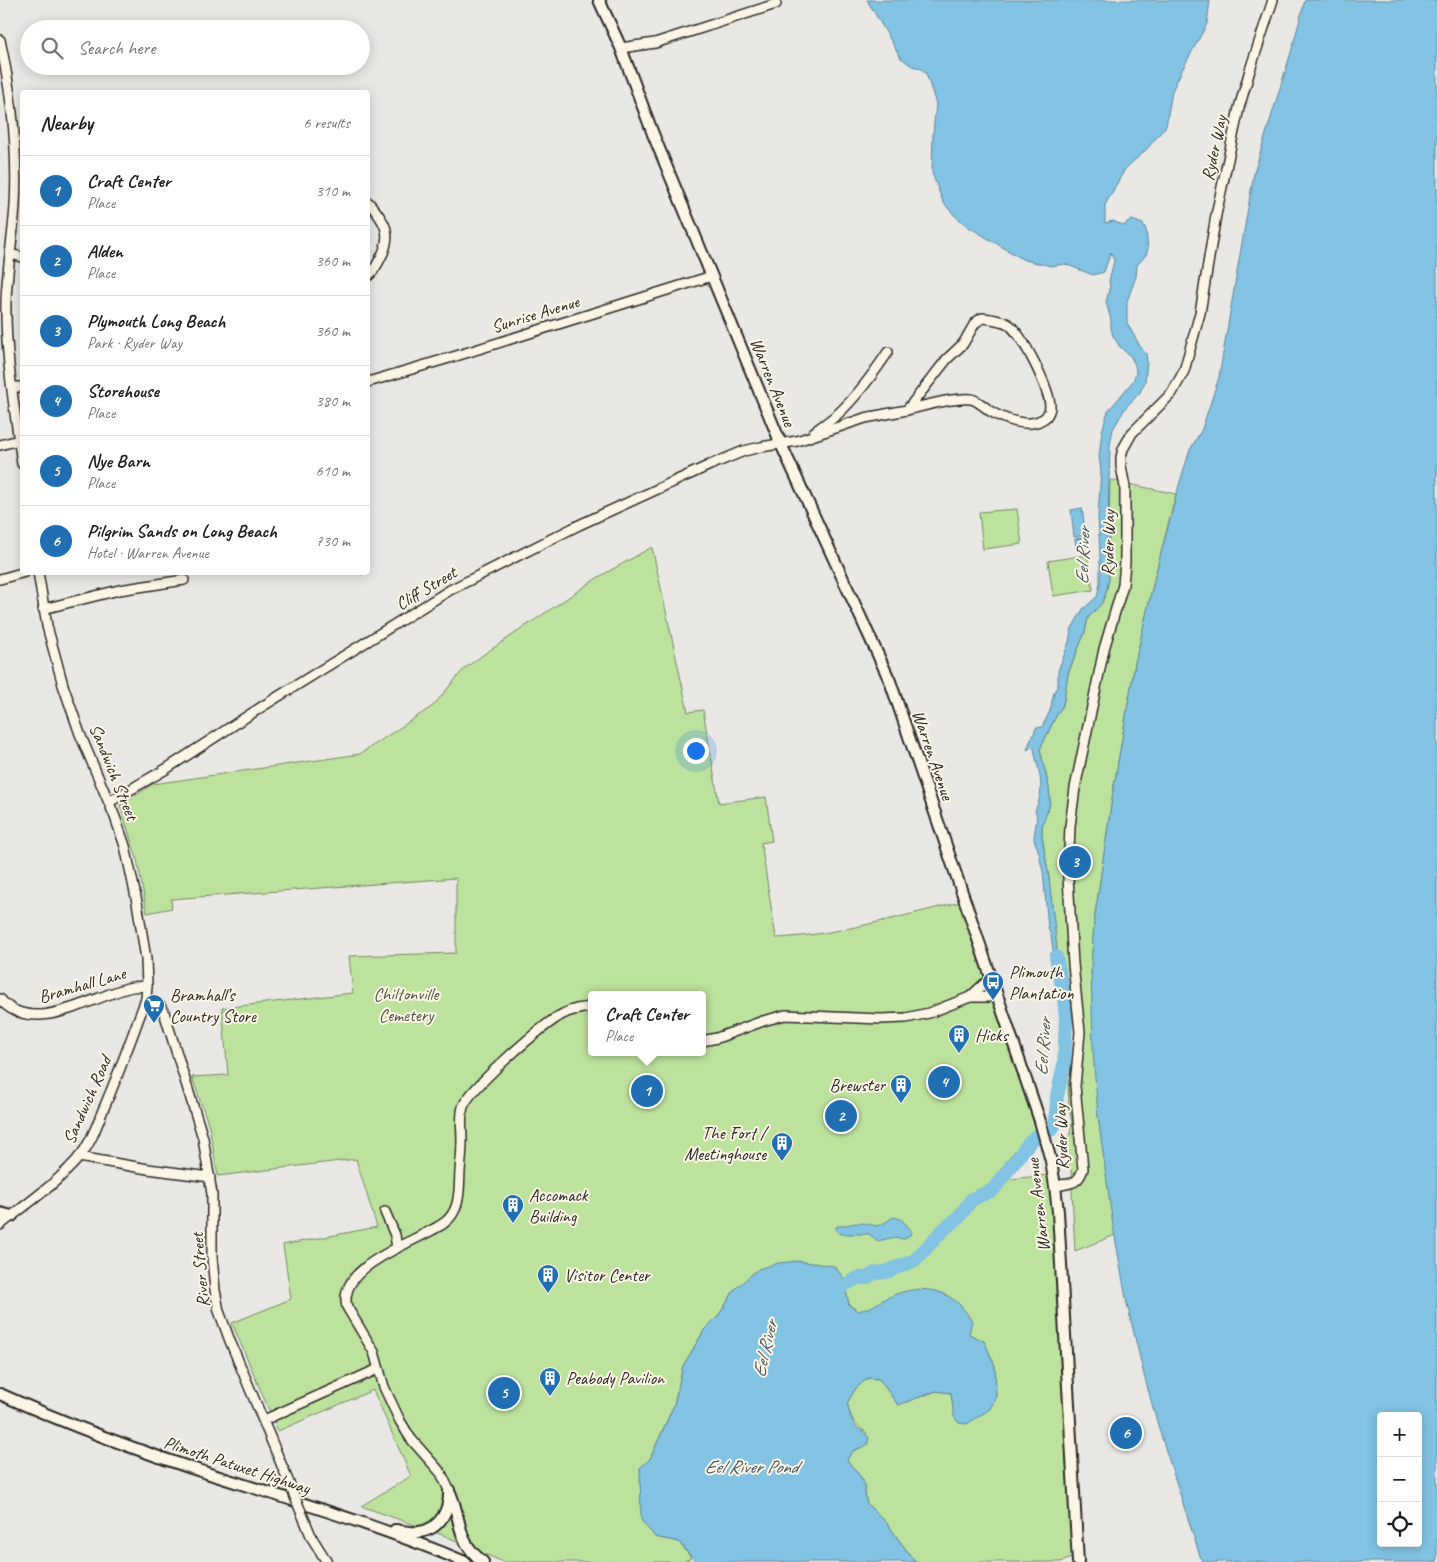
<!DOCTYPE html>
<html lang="en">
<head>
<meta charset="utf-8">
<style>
  body { margin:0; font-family:Caveat,sans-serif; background:#f6f6f6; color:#202124 }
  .controls { position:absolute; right:15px; bottom:15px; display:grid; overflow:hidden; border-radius:5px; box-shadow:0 2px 12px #0003 }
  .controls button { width:45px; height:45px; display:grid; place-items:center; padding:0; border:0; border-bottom:1px solid #e0e0e0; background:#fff; color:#202124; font:25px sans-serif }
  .you { position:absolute; left:695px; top:750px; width:18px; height:18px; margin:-12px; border:4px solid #fff; border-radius:50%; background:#1a73e8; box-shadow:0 0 0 8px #1a73e833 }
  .badge { display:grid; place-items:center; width:32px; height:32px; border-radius:50%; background:#1f6fb2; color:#fff; font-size:16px; font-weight:700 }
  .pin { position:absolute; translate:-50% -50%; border:2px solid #fff; box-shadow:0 1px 5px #0006 }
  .popup { position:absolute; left:588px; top:991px; width:118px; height:65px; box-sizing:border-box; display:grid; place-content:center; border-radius:5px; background:#fff; filter:drop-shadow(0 1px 4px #0005); font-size:16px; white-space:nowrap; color:#757577 }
  .popup b { font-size:19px; color:#202124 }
  .popup::after { content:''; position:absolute; left:50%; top:100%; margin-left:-10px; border:10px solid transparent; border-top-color:#fff }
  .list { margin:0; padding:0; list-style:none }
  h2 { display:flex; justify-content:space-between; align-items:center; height:65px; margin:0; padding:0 20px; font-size:21px }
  h2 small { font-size:16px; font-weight:400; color:#757577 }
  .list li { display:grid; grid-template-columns:32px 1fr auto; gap:15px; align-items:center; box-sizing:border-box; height:70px; padding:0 20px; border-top:1px solid #e0e0e0 }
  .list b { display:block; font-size:19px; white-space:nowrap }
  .list p { margin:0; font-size:16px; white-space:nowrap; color:#757577 }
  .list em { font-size:16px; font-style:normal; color:#757577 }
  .icon { flex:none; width:28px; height:28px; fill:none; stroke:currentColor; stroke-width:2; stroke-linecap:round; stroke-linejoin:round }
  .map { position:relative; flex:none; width:1437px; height:1562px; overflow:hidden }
  .search { position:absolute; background:#fff; box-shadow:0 2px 12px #0003; left:20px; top:20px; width:350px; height:55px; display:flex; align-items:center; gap:12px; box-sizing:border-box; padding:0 18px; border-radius:28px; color:#757577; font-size:19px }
  .panel { position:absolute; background:#fff; box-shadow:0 2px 12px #0003; left:20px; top:90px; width:350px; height:485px; border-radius:5px }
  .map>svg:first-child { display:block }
  .green { fill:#bde29d; stroke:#748664; fill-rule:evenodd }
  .water { fill:#82c2e2; stroke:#5f8699; fill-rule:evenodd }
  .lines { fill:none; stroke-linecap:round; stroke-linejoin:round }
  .river { stroke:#82c2e2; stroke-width:14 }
  .minor-casing { stroke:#2b2b2b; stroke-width:12 }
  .major-casing { stroke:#2b2b2b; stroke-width:14 }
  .minor { stroke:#fcf5e5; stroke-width:9 }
  .major { stroke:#fcf5e5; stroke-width:10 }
  .minor-bridge-casing { stroke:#2b2b2b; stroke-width:12; stroke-linecap:butt }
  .minor-bridge { stroke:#fcf5e5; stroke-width:9 }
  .labels { text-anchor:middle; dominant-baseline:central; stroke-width:4; stroke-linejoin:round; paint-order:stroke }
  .street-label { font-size:18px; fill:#2b2b2b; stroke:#fcf5e5 }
  .poi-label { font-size:18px; fill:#2b2b2b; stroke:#fcf5e5; text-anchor:start }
  .park-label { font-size:18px; fill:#505948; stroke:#fcf5e5 }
  .water-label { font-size:19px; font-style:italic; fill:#455862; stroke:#fcf5e5 }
</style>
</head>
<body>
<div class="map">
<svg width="1437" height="1562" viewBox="0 0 1437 1562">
  <rect width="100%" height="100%" fill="#e9e8e4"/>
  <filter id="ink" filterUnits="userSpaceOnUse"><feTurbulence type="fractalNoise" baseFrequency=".02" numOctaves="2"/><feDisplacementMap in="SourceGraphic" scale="10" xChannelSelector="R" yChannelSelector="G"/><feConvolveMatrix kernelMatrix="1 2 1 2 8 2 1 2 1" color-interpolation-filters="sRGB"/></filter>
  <g filter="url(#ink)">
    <g class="green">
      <polygon points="1110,480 1176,494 1155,576 1135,663 1113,792 1094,922 1091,969 1098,1116 1115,1235 1075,1251 1071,1170 1063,1149 1066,1146 1064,1141 1070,1135 1072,1122 1069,1107 1068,1083 1074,1056 1076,1019 1073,1005 1062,976 1057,955 1049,878 1042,837 1042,826 1049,807 1050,800 1049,788 1040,749 1056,716 1063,705 1068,674 1085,632 1088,618 1101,604 1105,596 1109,580 1108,562"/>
      <polygon points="1017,509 1022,544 983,549 979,512"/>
      <path d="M 652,547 L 688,712 L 703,710 L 719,803 L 766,797 L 772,841 L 761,843 L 776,938 C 838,935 900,916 961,902 L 1036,1129 L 1009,1157 L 998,1176 L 1011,1179 L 1048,1175 L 1053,1216 L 1074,1557 L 1061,1562 L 915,1562 L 886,1522 L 867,1504 L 863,1480 L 846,1459 L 853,1451 L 867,1445 L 866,1432 C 852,1424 851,1417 847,1403 L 856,1388 L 868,1378 L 879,1379 L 898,1405 L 936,1391 L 951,1393 L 955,1417 L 996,1396 L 995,1366 L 984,1341 L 887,1298 L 870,1309 L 858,1311 L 849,1305 L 843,1277 L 735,1289 L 719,1315 L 705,1329 L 683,1366 L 674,1405 L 650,1459 L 640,1469 L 655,1537 L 679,1542 L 691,1558 L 683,1562 L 503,1562 L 443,1535 L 361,1506 L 411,1476 L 373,1390 L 278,1431 L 232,1323 L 291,1299 L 283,1245 L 377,1227 L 356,1159 L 218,1176 L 209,1126 L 192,1077 L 228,1075 L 222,1008 L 353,993 L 349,956 L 456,953 L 456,878 L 171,899 L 172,908 L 147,913 L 137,859 L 120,805 L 153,784 L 360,754 L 433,706 L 464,669 L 480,657 L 597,578 ZM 592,995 L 702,995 L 702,1052 L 592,1052 Z"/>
      <polygon points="1087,555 1093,590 1053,596 1048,561"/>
    </g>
    <g class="water">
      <path d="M 867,0 L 1210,0 L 1207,24 L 1182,70 L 1172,91 L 1166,126 L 1147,149 L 1125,169 L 1105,205 L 1105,223 L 1113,221 L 1125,226 L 1127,222 L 1132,220 L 1143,224 L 1146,229 L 1148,249 L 1146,255 L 1137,265 L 1136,277 L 1127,301 L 1127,323 L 1141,348 L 1146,353 L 1147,361 L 1145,382 L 1139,394 L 1126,407 L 1113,429 L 1110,445 L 1108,525 L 1109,533 L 1108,562 L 1109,580 L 1105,596 L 1101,604 L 1088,618 L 1085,632 L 1068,673 L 1063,705 L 1056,716 L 1040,749 L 1049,788 L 1050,800 L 1049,807 L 1042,826 L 1042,837 L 1049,878 L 1060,975 L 1054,956 L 1051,936 L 1048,928 L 1043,871 C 1040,864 1041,857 1038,850 C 1037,846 1035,844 1034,839 C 1034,829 1039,819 1035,810 C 1044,792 1041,780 1037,762 C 1035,756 1035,751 1033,746 L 1027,750 C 1029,742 1033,736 1036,728 L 1042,727 L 1050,711 L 1054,692 L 1058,685 L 1058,671 L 1069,642 L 1071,630 L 1083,609 L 1097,597 L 1100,583 L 1100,554 L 1098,516 L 1101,471 L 1099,457 L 1102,431 L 1108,411 L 1133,381 L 1136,373 L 1135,365 L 1131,357 L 1120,347 L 1113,336 L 1111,328 L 1111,320 L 1106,302 L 1110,286 L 1109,281 L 1114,261 L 1111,252 L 1104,272 L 1093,275 L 1065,264 L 1051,266 L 1024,260 L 967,226 L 954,215 L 943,202 L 932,173 L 933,133 L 936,104 L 926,73 L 920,68 L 912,66 L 901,58 Z"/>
      <path d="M 1305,0 L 1437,0 L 1437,1562 L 1202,1562 L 1159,1429 L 1144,1375 L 1127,1304 L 1113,1226 L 1098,1116 L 1093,1051 L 1091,969 L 1094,922 L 1113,792 L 1135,663 L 1155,576 L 1179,485 L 1190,450 L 1202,429 L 1219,377 L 1254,173 L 1292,49 ZM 1381,1416 L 1418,1416 L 1418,1543 L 1381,1543 Z"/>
      <polygon points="1082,508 1086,535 1074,537 1071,510"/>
      <polygon points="1086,537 1087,548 1076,549 1075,539"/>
      <path d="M 893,1217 L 901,1219 L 911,1230 L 911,1234 L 905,1239 L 890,1238 L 878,1241 L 869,1234 L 841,1234 L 835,1230 L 837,1226 C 844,1227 850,1223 858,1223 C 878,1223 873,1232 893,1217 Z"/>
      <path d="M 797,1261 L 834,1266 L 843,1277 L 849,1305 L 858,1311 C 873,1308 875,1304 887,1298 C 911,1286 940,1285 960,1305 C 965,1310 968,1316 972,1321 L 969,1334 L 984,1341 L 995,1366 L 996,1396 L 990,1409 L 967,1424 L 959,1423 L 954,1417 L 951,1393 L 936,1391 L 898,1405 L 879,1379 L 868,1378 L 856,1388 L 847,1403 C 849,1410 851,1421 856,1427 C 861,1431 865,1432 869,1438 L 867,1445 L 853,1451 L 847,1460 L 863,1480 L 867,1504 L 886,1522 L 915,1562 L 696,1562 L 679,1542 L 655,1537 L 641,1520 L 640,1468 L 650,1459 L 674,1405 L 683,1366 L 705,1329 L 719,1315 L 735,1289 L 758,1269 L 779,1263 Z"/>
    </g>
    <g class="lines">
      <polyline class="river" points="829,1294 857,1278 866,1278 875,1273 886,1272 915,1260 944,1229 958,1218 972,1199 993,1190 1028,1144 1036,1136 1052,1129 1054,1126 1056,1121 1057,1096 1064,1065 1066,1018 1063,990 1056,957"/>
      <g class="minor-casing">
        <g id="minor">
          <path d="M 0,40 C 12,95 18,150 15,206 C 13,238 7,269 6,301 C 5,355 15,410 22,464"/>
          <polyline points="621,48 655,43 776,4"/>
          <path d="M 368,202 C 386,222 394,235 379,261 C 376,267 373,272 368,276"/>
          <polyline points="10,254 22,257"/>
          <path d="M 982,318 C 987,318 1004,321 1008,324 C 1022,333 1051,391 1050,408 C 1049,413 1046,418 1041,420 C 1027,428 1003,419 990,411 C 985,407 977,400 971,399 C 956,397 922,406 907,410 L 947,359 L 963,344 L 975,323 Z"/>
          <polyline points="368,382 456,356 712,276"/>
          <polyline points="12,387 22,387"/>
          <path d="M 814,432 C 822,426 831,420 839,413 C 858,395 874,373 888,352"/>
          <polyline points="0,445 19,440"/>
          <polyline points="0,579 25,572"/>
          <polyline points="43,609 119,590 184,580"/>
          <polyline points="109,802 166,769 263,706 450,590 579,525 710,465 744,451 761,447 797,441 865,418 907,410"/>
          <polyline points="970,997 984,984 993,980"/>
          <path d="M 0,999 C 33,1038 94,995 132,987 C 137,986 142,987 147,986"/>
          <polyline points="146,999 160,1006 164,1012 203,1138 212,1194 212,1257 215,1290 219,1311 230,1341 287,1478"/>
          <polyline points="702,1041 717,1038 763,1021 785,1015 881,1019 906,1018 929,1013 970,997 989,997 997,994"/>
          <polyline points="79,1157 148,1169 210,1177"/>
          <path d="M 1055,1186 C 1070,1183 1078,1185 1083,1169 L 1075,1086 L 1080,1032 L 1073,964 L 1068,877 L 1070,826 L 1075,788 L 1097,683 L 1104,649 L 1123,585 L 1125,562 L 1125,487 L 1121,466 L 1121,457 L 1123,449 L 1132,433 L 1172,393 L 1184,371 L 1200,313 L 1216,215 L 1239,108 L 1250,70 L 1273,0"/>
          <polyline points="385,1212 395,1235 397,1248"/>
          <path d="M 0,1225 C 28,1203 59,1182 81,1155 C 92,1141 97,1125 103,1110 C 119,1074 132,1036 146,999 L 147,986 L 146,959 L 137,902 L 125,846 L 115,817 L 80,734 L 63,685 L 47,626 L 38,572"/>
          <polyline points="264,1420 378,1369"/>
          <path d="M 449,1490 L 441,1473 L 411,1439 L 400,1421 L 384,1387 L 374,1352 L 347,1307 C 336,1265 417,1242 444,1223 C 461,1211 459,1189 460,1171 C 461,1161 462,1151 462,1141 C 462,1129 460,1118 463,1107 C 469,1089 544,1023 563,1014 C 572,1009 582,1008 592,1007"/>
          <polyline points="312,1538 327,1562"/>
        </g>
      </g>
      <g class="major-casing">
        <g id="major">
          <polyline points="599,0 621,48 653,134 781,444 890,681 1040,1121 1051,1161 1055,1186 1058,1212 1078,1562"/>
          <polyline points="0,1213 12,1216"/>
          <path d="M 0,1394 C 69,1425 141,1452 213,1475 C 298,1502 383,1527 465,1562"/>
          <path d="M 451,1495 C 462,1522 456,1541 483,1562"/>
          <path d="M 395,1530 C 403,1531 412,1533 419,1532 C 441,1529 450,1509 449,1490"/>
        </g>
      </g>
      <use href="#minor" class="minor"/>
      <use href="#major" class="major"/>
      <g class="minor-bridge-casing">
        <polyline id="minor-bridge" points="287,1478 312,1538"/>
      </g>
      <use href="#minor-bridge" class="minor-bridge"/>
    </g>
  </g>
  <defs>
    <g id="bus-pin" transform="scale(1.125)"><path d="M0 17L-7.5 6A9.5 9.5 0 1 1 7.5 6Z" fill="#1f6fb2" stroke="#fcf5e5"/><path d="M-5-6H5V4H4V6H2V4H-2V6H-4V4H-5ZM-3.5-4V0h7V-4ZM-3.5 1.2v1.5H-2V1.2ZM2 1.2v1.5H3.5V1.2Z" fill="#fff"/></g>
    <g id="supermarket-pin" transform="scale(1.125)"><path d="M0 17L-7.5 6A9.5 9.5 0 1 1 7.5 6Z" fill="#1f6fb2" stroke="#fcf5e5"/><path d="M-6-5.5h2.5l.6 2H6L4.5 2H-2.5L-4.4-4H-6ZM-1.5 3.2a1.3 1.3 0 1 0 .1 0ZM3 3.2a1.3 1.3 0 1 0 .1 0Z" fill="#fff"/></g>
    <g id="building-pin" transform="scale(1.125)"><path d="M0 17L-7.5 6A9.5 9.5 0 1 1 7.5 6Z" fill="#1f6fb2" stroke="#fcf5e5"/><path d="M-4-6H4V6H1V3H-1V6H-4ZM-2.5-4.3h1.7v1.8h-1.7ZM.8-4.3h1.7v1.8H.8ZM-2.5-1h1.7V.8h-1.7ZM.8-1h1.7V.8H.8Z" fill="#fff"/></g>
  </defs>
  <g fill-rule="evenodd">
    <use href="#bus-pin" x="993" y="982"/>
    <use href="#supermarket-pin" x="154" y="1005"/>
    <use href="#building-pin" x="959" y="1035"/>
    <use href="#building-pin" x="901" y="1085"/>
    <use href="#building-pin" x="782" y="1143"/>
    <use href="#building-pin" x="513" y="1205"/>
    <use href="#building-pin" x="548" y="1275"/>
    <use href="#building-pin" x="550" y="1378"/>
  </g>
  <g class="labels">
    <g class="street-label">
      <text transform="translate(1214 148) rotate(-78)">Ryder Way</text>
      <text transform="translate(535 314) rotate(-17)">Sunrise Avenue</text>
      <text transform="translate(773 382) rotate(68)">Warren Avenue</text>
      <text transform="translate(1108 543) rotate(-89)">Ryder Way</text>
      <text transform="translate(426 588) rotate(-31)">Cliff Street</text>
      <text transform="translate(933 755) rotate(71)">Warren Avenue</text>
      <text transform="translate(114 772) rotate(68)">Sandwich Street</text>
      <text transform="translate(82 985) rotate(-16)">Bramhall Lane</text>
      <text transform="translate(87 1100) rotate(-66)">Sandwich Road</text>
      <text transform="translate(1061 1137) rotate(-92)">Ryder Way</text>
      <text transform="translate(1038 1205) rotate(-97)">Warren Avenue</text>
      <text transform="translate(200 1270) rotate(-95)">River Street</text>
      <text transform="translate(237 1465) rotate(18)">Plimoth Patuxet Highway</text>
    </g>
    <g class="poi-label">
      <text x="1009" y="972">Plimouth<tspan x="1009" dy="21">Plantation</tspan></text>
      <text x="170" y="995">Bramhall’s<tspan x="170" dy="21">Country Store</tspan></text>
      <text x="975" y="1035">Hicks</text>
      <text x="885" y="1085" text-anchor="end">Brewster</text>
      <text x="766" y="1133" text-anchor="end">The Fort /<tspan x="766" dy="21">Meetinghouse</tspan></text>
      <text x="529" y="1195">Accomack<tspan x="529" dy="21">Building</tspan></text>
      <text x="564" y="1275">Visitor Center</text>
      <text x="566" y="1378">Peabody Pavilion</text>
    </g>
    <g class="park-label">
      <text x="406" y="994">Chiltonville<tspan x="406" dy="21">Cemetery</tspan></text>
    </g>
    <g class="water-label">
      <text transform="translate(1083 556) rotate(-88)">Eel River</text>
      <text transform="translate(1043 1047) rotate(-86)">Eel River</text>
      <text transform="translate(765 1349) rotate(-77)">Eel River</text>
      <text x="751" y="1467">Eel River Pond</text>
    </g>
  </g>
</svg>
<div class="controls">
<button>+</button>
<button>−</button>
<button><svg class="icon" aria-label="locate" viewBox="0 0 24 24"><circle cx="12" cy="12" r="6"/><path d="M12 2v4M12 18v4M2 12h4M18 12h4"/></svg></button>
</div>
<div class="you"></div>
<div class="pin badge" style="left:647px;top:1091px">1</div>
<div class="popup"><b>Craft Center</b>Place</div>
<div class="pin badge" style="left:841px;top:1116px">2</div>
<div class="pin badge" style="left:1075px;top:862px">3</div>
<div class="pin badge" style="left:944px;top:1082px">4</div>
<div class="pin badge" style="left:504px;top:1393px">5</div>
<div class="pin badge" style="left:1126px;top:1433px">6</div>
<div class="search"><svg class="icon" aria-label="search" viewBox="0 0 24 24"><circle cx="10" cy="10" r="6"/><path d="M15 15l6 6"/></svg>Search here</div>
<section class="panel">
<h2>Nearby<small>6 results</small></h2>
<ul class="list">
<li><span class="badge">1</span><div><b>Craft Center</b><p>Place</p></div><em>310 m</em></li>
<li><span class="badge">2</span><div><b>Alden</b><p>Place</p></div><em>360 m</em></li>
<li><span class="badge">3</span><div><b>Plymouth Long Beach</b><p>Park · Ryder Way</p></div><em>360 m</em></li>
<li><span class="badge">4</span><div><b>Storehouse</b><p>Place</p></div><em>380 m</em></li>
<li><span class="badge">5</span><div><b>Nye Barn</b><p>Place</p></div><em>610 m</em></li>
<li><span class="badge">6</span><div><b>Pilgrim Sands on Long Beach</b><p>Hotel · Warren Avenue</p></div><em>730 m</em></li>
</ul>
</section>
</div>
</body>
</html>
